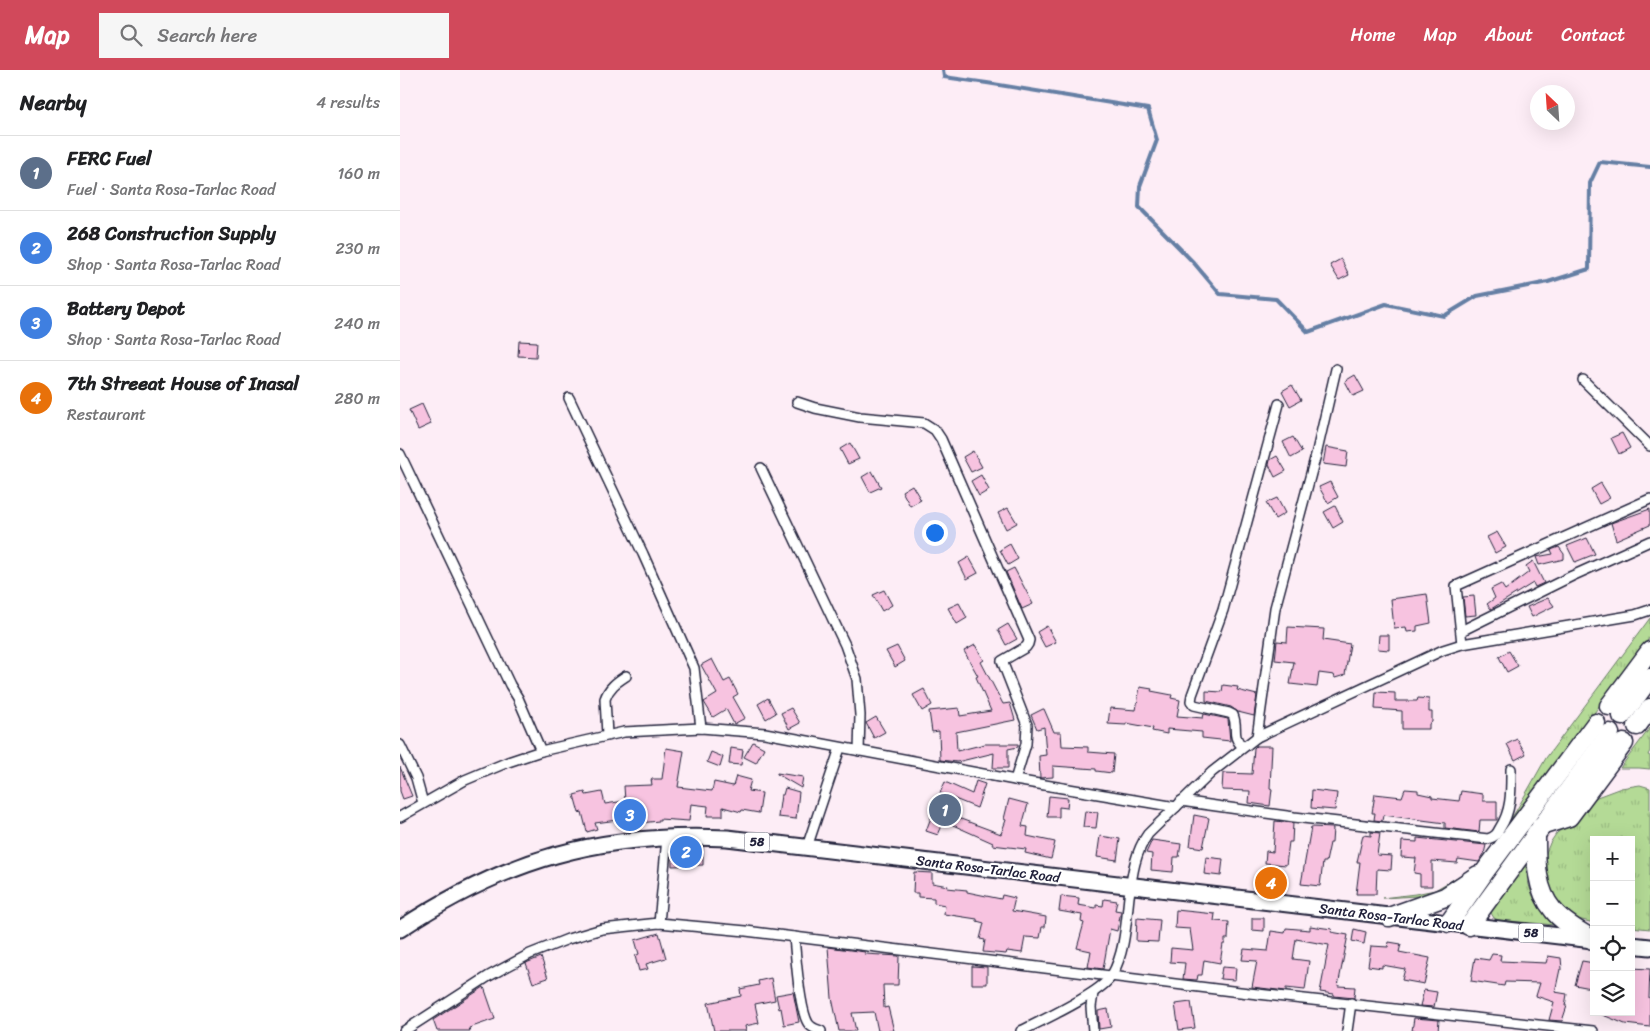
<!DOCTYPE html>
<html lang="en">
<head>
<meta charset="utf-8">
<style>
  body { margin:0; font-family:Sriracha,sans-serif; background:#f6f6f6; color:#202124 }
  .controls { position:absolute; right:15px; bottom:15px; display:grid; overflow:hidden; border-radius:0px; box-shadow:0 5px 20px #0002 }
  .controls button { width:45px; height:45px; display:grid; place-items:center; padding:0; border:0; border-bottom:1px solid #e0e0e0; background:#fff; color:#202124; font:25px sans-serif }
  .compass { position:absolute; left:1130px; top:15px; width:45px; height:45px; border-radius:50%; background:#fff; box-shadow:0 5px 20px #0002; rotate:335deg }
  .you { position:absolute; left:534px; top:462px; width:18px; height:18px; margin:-12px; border:4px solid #fff; border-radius:50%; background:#1a73e8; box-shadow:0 0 0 8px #1a73e833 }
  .badge { display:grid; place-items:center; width:32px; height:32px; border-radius:50%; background:#d1495b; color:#fff; font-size:16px; font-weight:700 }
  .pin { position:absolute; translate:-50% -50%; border:2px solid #fff; box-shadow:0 1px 5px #0006 }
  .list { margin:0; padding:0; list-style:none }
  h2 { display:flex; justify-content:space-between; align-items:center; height:65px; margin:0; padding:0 20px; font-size:21px }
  h2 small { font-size:16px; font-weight:400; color:#757577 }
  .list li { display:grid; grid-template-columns:32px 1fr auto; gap:15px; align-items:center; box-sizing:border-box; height:75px; padding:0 20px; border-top:1px solid #e0e0e0 }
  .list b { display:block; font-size:19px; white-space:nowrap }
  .list p { margin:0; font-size:16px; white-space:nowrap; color:#757577 }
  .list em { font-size:16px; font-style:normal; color:#757577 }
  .icon { flex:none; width:28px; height:28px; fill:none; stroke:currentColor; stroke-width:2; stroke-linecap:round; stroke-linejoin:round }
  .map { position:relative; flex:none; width:1250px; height:961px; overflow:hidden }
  header { display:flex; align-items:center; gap:30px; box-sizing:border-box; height:70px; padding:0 25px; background:#d1495b; color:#fff }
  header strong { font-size:24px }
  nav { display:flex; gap:28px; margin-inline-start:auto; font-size:18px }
  .search { width:350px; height:45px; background:#f6f6f6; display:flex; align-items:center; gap:12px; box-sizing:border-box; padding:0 18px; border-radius:0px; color:#757577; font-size:19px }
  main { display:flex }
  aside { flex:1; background:#fff }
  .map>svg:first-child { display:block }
  .grass { fill:url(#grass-tufts); stroke:#6b7e68 }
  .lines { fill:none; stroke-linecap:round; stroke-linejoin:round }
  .stream { stroke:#657fa4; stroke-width:4 }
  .building { fill:#f7c3e0; stroke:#22223b }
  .minor-casing { stroke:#22223b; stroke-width:12 }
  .trunk-casing { stroke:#22223b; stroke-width:19 }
  .motorway-casing { stroke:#22223b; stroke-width:21 }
  .minor { stroke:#fff; stroke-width:9 }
  .trunk { stroke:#fff; stroke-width:15 }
  .motorway { stroke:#fff; stroke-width:18 }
  .labels { text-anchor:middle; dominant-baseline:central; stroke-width:4; stroke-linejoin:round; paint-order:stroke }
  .shield { fill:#fff; stroke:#646476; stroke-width:1 }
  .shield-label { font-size:12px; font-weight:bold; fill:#22223b }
  .street-label { font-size:14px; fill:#22223b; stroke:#fff }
</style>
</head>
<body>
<header>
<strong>Map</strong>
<div class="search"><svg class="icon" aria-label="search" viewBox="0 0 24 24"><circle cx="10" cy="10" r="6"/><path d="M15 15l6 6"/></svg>Search here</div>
<nav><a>Home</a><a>Map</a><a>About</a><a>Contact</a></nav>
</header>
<main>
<aside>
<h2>Nearby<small>4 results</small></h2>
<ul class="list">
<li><span class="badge" style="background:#5c6f8a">1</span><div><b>FERC Fuel</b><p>Fuel · Santa Rosa-Tarlac Road</p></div><em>160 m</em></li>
<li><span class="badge" style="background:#3f7fe0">2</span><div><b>268 Construction Supply</b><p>Shop · Santa Rosa-Tarlac Road</p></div><em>230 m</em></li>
<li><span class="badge" style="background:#3f7fe0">3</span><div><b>Battery Depot</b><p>Shop · Santa Rosa-Tarlac Road</p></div><em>240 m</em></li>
<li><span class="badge" style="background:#e8710a">4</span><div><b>7th Streeat House of Inasal</b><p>Restaurant</p></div><em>280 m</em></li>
</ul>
</aside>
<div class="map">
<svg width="1250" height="961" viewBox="0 0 1250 961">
  <defs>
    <pattern id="grass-tufts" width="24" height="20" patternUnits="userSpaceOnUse" patternTransform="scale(1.25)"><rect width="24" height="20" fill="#b4da96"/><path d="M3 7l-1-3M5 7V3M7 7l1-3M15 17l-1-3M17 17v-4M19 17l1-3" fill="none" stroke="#9abb82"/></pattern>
  </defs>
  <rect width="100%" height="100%" fill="#fdedf6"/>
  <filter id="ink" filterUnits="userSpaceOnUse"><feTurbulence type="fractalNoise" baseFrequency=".02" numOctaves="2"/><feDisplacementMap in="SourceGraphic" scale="10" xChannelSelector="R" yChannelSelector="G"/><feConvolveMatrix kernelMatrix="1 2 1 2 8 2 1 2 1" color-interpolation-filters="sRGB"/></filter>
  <g filter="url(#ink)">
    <g class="grass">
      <polygon points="1250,548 1250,567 1084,793 1036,822 1018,826 982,828 1015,824 1035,820 1083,792 1116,741 1146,688"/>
      <polygon points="1250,658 1250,681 1248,685 1250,686 1250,699 1239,698 1220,698"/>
      <polygon points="1240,715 1250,718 1250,859 1231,857 1231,770 1194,770 1194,853 1174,848 1165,842 1148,823 1144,788 1150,773 1156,764 1197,727 1221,718"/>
      <path d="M 1126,795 C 1127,818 1136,840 1155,853 L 1155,855 L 1098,850 L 1094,848 L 1091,843 L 1091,839 Z"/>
    </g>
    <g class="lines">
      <polyline class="stream" points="543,0 544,7 587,13 748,39 757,70 740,116 739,137 794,193 820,224 876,229 908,262 986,234 1044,246 1077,226 1148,212 1189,199 1190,113 1200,92 1250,97"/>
    </g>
    <g class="building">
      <polygon points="941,189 949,205 939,210 930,195"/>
      <polygon points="119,271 137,272 136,287 118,286"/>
      <polygon points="955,305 964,321 953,326 945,311"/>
      <polygon points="892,315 901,330 890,336 882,321"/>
      <polygon points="22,334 31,354 18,360 9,340"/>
      <polygon points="1222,363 1230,378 1219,384 1211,368"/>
      <polygon points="893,367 902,382 891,388 883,372"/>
      <polygon points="450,373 459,389 448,394 440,379"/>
      <polygon points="926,377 948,381 946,397 923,394"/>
      <polygon points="573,381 582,397 571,402 563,387"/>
      <polygon points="877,386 886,401 875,407 869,395 870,390"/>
      <polygon points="472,401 481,417 470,422 462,407"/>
      <polygon points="581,405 589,420 579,426 571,411"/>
      <polygon points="930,412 938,427 928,433 919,417"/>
      <polygon points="1201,413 1210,428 1199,434 1191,419"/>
      <polygon points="512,415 521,430 510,436 502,421"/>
      <polygon points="877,428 885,443 875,449 866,433"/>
      <polygon points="935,436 943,452 933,458 924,442"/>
      <polygon points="608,438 617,453 606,459 598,443"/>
      <polygon points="1250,439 1250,455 1216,470 1211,453"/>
      <polygon points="1097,462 1106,477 1095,483 1087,467"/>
      <polygon points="1187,468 1195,484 1175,492 1167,476"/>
      <polygon points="610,474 618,489 608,495 600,480"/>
      <polygon points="1159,477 1164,484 1164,489 1139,495 1136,487 1153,484 1151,480"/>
      <polygon points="569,487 578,503 567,509 559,493"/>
      <polygon points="1133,491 1144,513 1135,517 1133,513 1091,539 1087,534 1095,528 1091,519 1101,514 1105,520 1129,502 1126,496"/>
      <polygon points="614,498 633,534 622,539 606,502"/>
      <polygon points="484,520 492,535 482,541 473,525"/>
      <polygon points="1027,524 1031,553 1017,556 1017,561 1007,562 1006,557 994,558 991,529"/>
      <polygon points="1074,526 1076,545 1065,546 1063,527"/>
      <polygon points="1148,528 1154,536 1132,547 1127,537"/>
      <polygon points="559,533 567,548 557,554 548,538"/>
      <polygon points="608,554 617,569 606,575 598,560"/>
      <polygon points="647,556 656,572 645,577 637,562"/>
      <polygon points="888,557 924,559 923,570 950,574 945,605 935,608 934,605 919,603 917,617 890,614 894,592 875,590 877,571 887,572"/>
      <polygon points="979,565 989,565 989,580 978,579"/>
      <polygon points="575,575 584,590 581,592 603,634 610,633 615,650 556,662 557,681 585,674 618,674 618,677 608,679 608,698 593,698 594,683 557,692 540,690 539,661 532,662 529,641 559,638 560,646 591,641 576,607 578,606 564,581"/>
      <polygon points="497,576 505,591 495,597 486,581"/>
      <polygon points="1109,581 1118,596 1107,602 1099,587"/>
      <polygon points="312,589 324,612 330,609 338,624 333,627 345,648 334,654 326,639 313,647 304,632 317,624 301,595"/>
      <polygon points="823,615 838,617 837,620 857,625 854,646 838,642 831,637 806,631 806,621 822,622"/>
      <polygon points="740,617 752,619 751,621 772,625 771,628 780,630 777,646 803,648 804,644 828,649 830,671 802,668 802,662 767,659 767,664 752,661 753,658 726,653 726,655 708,654 710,638 736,640"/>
      <polygon points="524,619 532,635 522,641 513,625"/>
      <polygon points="976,622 995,623 995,631 1017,631 1018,628 1029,629 1029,642 1032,642 1032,652 1029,654 1029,659 1002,659 1002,641 975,639"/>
      <polygon points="368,628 376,643 366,649 358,634"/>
      <polygon points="391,638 400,653 389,659 381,643"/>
      <polygon points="643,639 644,639 654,662 661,662 662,676 688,677 688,682 714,684 712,703 696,701 696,699 653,696 653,707 640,708 639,686 646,685 644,657 637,659 631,645"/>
      <polygon points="476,647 485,662 474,668 466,653"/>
      <polygon points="1117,669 1126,684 1115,690 1107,674"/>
      <polygon points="353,672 364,678 356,693 344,687"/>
      <polygon points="856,676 872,676 870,718 872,719 870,736 849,733 850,721 822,720 823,703 852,704 854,678"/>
      <polygon points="266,678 284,681 278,717 312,721 314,712 333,716 336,706 351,710 348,721 362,723 359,743 342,740 341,742 323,737 323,746 307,746 308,736 291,734 289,751 259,749 259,751 240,753 240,747 195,753 197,759 187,762 182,742 179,743 174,725 185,722 186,725 202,722 205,734 225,731 224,716 252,715 251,709 262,709"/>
      <polygon points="331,678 343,680 341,695 329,694"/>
      <polygon points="311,682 323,687 320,697 307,692"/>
      <polygon points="0,697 12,726 3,729 0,721"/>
      <polygon points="377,703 403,707 401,718 377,704"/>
      <polygon points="576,711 585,714 577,738 540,723 545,712 572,724"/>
      <polygon points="385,718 399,722 396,749 378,747 381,725 383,725"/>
      <polygon points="1005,719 1018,720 1018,723 1032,726 1032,728 1059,731 1061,721 1083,724 1083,731 1097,731 1097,750 1080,750 1079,762 1045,758 1045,753 983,745 982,751 974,750 975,743 972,743 975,724 1002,727"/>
      <polygon points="912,720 937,723 935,740 911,738"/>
      <polygon points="649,726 668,728 667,738 659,737 659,747 647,747"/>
      <polygon points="609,729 628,734 622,756 628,757 627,766 655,772 651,789 625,783 626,779 592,775 593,773 544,751 538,765 526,761 534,739 601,764 606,750 604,749"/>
      <polygon points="685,741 698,742 696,758 683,757"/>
      <polygon points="794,745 809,748 803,778 790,776"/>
      <polygon points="875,751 893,753 892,772 889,772 886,795 865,793 866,781 873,782"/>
      <polygon points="911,757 933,758 932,773 930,773 926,792 923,792 920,816 901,814"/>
      <polygon points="971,762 980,763 977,785 992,786 991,800 977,799 976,824 956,824 960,792 957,792 963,765 971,766"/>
      <polygon points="700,766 720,769 717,790 697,787"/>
      <polygon points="1017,768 1086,775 1084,784 1079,792 1058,789 1057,793 1032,791 1032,816 1020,816 1020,804 1014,803 1016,788 1001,787 1002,771 1017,772"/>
      <polygon points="752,770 781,774 779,787 774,787 773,802 751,800 752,784 746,783"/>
      <polygon points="303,777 303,795 272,796 272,778"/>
      <polygon points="806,787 823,789 821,806 804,804"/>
      <polygon points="514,802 532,803 532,813 548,816 547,818 567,820 567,822 601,829 602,825 615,828 612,841 646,847 645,857 642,857 640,868 625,867 622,883 607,881 606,884 583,882 585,870 580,869 584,853 577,851 577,849 544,844 545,835 534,833 534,828 518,827 518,823 513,823"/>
      <polygon points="661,826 679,828 678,835 696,838 696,835 703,836 704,829 717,831 715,840 721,841 717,861 710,859 703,899 688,897 691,881 677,878 684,853 681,852 682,845 659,841"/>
      <polygon points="776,840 815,844 814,851 829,852 828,869 825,869 825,874 823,874 820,893 804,890 802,905 798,905 797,910 783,909 785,893 770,892 771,878 793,880 790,859 775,858"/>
      <polygon points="737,848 760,850 758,872 736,871"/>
      <polygon points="852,848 864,848 864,861 852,860"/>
      <polygon points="910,856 932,859 931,862 948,865 938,916 955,917 954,928 934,926 934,924 920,922 929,875 896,869 893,889 909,891 905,920 886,918 886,921 852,917 857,891 842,890 844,879 868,881 871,861 885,863 886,858 910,860"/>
      <polygon points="954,859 966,862 964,874 952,871"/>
      <polygon points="259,863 266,888 246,894 248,899 239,901 235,886 239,884 235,870"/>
      <polygon points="989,872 1001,874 999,882 1030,888 1024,914 1002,910 1005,899 982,895 982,898 968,896 971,876 988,877"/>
      <polygon points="428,877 465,882 465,884 499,886 498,915 483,915 484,938 488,937 494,961 478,961 474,942 452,943 456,961 439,961 432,928"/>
      <polygon points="1092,884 1101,885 1100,891 1146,893 1148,886 1161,888 1162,899 1160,899 1155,922 1167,924 1165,936 1167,936 1162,951 1149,950 1154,932 1136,926 1140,913 1105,912 1104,916 1071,911 1075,888 1089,890"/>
      <polygon points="141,887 148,908 133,913 126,893"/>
      <polygon points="1182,891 1194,893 1191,918 1175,915"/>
      <polygon points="572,896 587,897 587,914 572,914"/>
      <polygon points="822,897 836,898 835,910 820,909"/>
      <polygon points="1231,898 1250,899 1249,928 1250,928 1250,957 1225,954 1198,943 1231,942"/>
      <polygon points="371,908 375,930 355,934 359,953 345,956 346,961 314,961 308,933 341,926 340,919 359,915 358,911"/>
      <polygon points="84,917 95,949 69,958 70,961 37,961 33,950"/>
      <polygon points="1024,920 1037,922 1034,937 1020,936"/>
      <polygon points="393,922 399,952 384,955 381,938 379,939 376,925"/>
      <polygon points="791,932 795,958 779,960 775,934"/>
      <polygon points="708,939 711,957 699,959 698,941"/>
      <polygon points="1014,948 1039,950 1038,961 1012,961"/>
    </g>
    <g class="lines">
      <g class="minor-casing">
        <g id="minor">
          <polyline points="1183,310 1250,376"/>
          <polyline points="169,328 243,484 294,598 301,658"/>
          <polyline points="397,332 415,338 460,347 524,353 535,360 541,369 629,570 628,574 626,577 602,591 627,655 626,674 615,710"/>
          <polyline points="0,384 110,615 118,628 141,681"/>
          <polyline points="361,398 445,575 457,609 460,645 459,681"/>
          <polyline points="1061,561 1172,506 1250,471"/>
          <polyline points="1062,574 1056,516 1250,429"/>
          <path d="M 207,665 L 205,629 C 209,617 217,612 226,606"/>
          <polyline points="857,667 875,538 917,381 936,299"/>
          <polyline points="0,675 16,708 23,733"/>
          <path d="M 843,677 C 830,665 839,659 833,645 L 829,643 L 794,635 L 791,631 L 792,625 L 823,540 L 879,334"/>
          <path d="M 781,731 L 894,747 L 1088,769 C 1095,767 1097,764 1100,758 C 1112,740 1111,720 1111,699"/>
          <polyline points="0,747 65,710 108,692 141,681 224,662 301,658 365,663 615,710 776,737"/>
          <polyline points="407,777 440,678"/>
          <polyline points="259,853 267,768"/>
          <path d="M 394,867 C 396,887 399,938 408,953 C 411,958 416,959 421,961"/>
          <polyline points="693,923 691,937 693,961"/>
          <polyline points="4,961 89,906 130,884 168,869 202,859 259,853 346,861 840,922 1193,961"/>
          <path d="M 621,961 C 641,951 702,923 712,905 C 725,882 726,853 729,827 C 732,805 735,782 748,764 L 812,702 L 857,667 L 1043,580 L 1062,574 L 1235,545 L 1250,540"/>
          <polyline points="947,961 951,933"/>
        </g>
      </g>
      <g class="trunk-casing">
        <g id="trunk">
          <path d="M 0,859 C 106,789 200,762 327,768 L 1193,870"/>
          <polyline points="1231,875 1250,877"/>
        </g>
      </g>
      <g class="motorway-casing">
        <g id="motorway">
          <polyline points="1209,636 1250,581"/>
          <polyline points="1222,646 1250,608"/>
          <polyline points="1237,656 1250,638"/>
          <polyline points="1141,756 1169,747 1224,673"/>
          <path d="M 1136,763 C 1136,789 1135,819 1153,840 C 1163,853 1180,861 1193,870"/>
          <polyline points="989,847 1045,827 1078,805"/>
          <polyline points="1049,853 1086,800 1196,653"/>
          <polyline points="1069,856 1210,663"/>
        </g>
      </g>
      <use href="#minor" class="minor"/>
      <use href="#trunk" class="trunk"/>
      <use href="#motorway" class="motorway"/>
    </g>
  </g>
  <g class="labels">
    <g class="shield">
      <rect x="344.5" y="762.5" width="25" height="19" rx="4"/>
      <rect x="1118.5" y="853.5" width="25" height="19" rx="4"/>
    </g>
    <g class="shield-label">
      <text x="357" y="772">58</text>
      <text x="1131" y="863">58</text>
    </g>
    <g class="street-label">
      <text transform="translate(588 799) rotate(7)">Santa Rosa-Tarlac Road</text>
      <text transform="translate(991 847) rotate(7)">Santa Rosa-Tarlac Road</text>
    </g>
  </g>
</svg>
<div class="controls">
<button>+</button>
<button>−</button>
<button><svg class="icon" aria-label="locate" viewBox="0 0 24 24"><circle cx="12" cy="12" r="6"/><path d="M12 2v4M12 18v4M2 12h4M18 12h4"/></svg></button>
<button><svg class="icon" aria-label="layers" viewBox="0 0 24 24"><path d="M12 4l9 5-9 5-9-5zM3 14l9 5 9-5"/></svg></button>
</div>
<svg class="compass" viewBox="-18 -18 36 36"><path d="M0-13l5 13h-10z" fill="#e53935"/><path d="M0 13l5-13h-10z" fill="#757577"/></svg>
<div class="you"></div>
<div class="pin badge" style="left:545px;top:740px;background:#5c6f8a">1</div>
<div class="pin badge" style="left:286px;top:782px;background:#3f7fe0">2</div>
<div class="pin badge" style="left:230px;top:745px;background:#3f7fe0">3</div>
<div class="pin badge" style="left:871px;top:813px;background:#e8710a">4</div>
</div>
</main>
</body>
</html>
